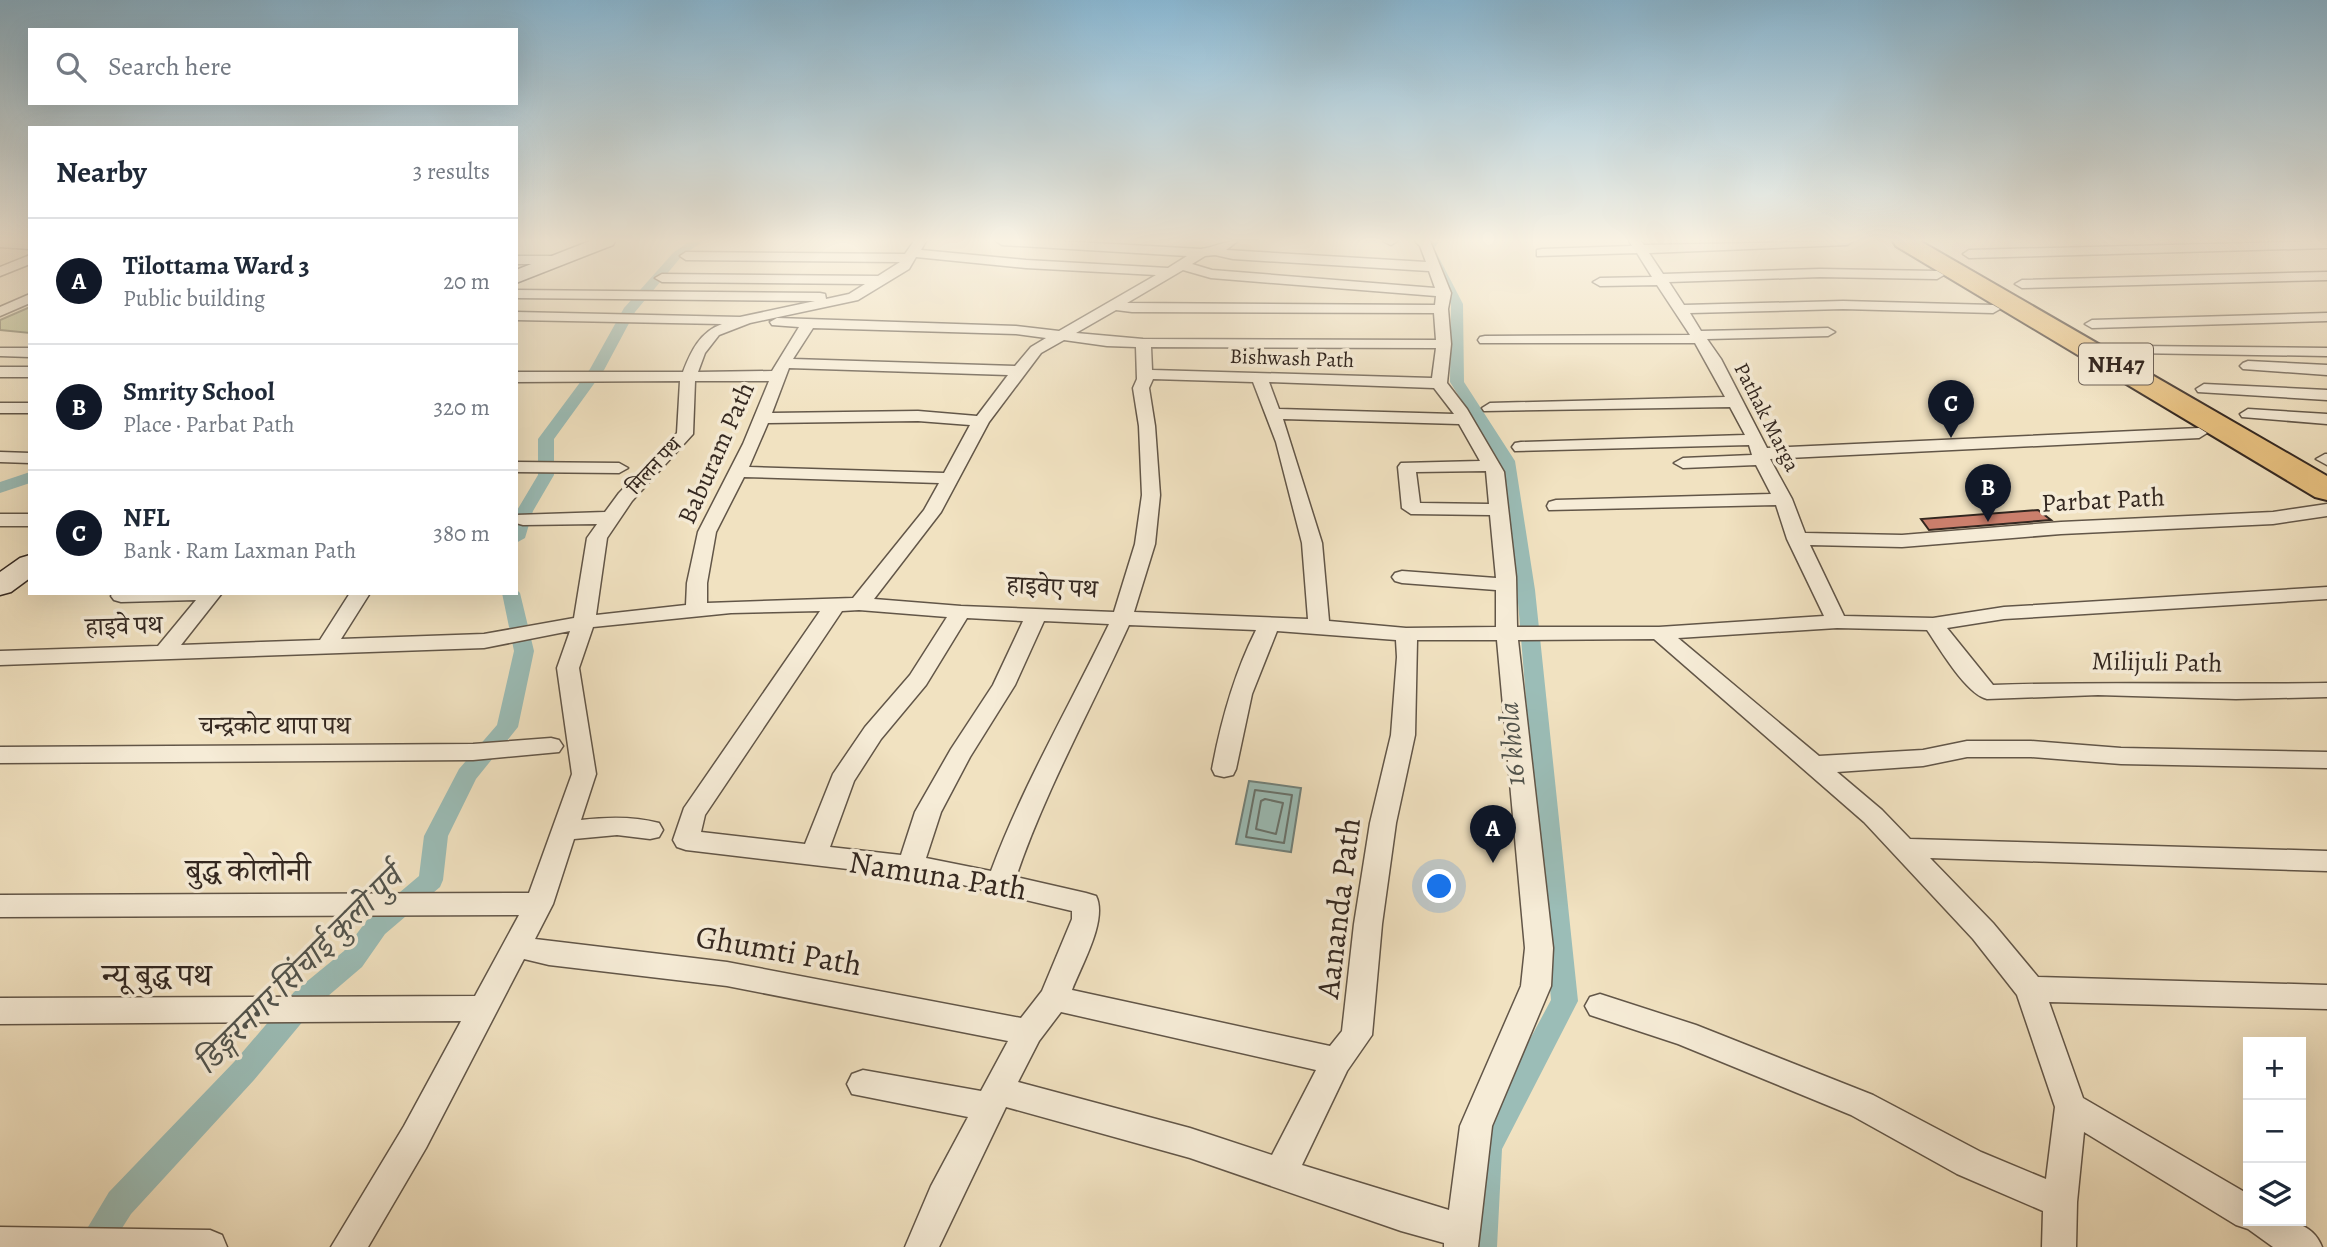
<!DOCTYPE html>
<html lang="en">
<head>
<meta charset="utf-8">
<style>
  body { margin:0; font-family:Alegreya,"Noto Serif Devanagari",serif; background:#f6f6f7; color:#1f2937 }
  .controls { position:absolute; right:21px; bottom:21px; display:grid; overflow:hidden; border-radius:0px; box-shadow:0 7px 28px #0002 }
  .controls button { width:63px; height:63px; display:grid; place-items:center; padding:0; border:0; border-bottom:2px solid #e0e1e3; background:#fff; color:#1f2937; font:35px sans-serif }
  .you { position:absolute; left:1440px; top:887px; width:24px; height:24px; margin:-18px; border:5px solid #fff; border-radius:50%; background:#1a73e8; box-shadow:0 0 0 10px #1a73e833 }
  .badge { display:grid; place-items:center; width:46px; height:46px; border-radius:50%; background:#111827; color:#fff; font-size:23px; font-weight:700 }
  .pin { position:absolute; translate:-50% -58px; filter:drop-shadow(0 2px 4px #0008) }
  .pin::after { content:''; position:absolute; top:37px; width:24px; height:21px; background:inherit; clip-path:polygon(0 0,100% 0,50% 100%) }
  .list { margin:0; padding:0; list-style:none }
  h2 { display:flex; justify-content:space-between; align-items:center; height:91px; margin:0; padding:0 28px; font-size:30px }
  h2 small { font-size:23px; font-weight:400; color:#747a83 }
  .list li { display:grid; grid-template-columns:46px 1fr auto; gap:21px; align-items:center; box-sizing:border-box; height:126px; padding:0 28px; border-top:2px solid #e0e1e3 }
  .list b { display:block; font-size:26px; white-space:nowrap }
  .list p { margin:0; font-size:23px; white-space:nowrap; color:#747a83 }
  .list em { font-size:23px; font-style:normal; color:#747a83 }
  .icon { flex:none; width:38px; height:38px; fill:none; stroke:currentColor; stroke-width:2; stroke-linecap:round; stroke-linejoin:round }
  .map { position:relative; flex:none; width:2327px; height:1247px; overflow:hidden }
  .search { position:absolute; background:#fff; box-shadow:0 7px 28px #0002; left:28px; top:28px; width:490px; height:77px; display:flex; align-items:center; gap:18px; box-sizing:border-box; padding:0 24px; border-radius:0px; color:#747a83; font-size:26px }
  .panel { position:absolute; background:#fff; box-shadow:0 7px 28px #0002; left:28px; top:126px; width:490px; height:469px; border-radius:0px }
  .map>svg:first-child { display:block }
  .green { fill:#bdc291; stroke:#787458; stroke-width:2 }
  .water { fill:#9bbdb7; stroke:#71817b; stroke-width:2 }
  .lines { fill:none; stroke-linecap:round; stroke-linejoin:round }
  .shore { stroke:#67726c; stroke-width:2 }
  .canal { fill:#9bbdb7; fill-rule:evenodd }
  .building { fill:#cb7f6c; stroke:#332720; stroke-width:2 }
  .street-casing { stroke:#625648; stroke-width:3 }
  .secondary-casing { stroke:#332720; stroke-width:3 }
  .highway-casing { stroke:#332720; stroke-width:4 }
  .street { fill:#f6ecd7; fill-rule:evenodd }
  .secondary { fill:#f6ecd7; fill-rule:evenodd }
  .highway { fill:#e8c180; fill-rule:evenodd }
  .labels { text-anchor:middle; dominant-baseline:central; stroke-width:7; stroke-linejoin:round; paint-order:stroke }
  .far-street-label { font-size:21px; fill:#332720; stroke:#f6ecd7 }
  .shield { fill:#f6ecd7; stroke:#6e6257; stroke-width:2 }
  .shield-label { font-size:24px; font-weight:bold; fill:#332720 }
  .street-label { font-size:26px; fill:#332720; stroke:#f6ecd7 }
  .water-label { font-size:28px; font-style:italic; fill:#52544d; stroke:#f6ecd7 }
  .near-street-label { font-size:32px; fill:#332720; stroke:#f6ecd7 }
  .near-water-label { font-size:33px; font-style:italic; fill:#52544d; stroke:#f6ecd7 }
</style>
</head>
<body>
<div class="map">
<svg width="2327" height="1247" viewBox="0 0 2327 1247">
  <rect width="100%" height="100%" fill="#f1e2c1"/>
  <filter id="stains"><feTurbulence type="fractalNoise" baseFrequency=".00286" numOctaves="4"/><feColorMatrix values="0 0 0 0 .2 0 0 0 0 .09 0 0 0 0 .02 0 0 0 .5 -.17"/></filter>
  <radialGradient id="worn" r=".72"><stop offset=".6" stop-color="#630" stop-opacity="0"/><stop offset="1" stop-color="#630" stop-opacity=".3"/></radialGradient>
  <polygon class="green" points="30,307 30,333 0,330 0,320"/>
  <polygon class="water" points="1249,781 1301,788 1291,852 1236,844"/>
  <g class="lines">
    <g class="shore">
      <polygon points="1255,790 1292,795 1284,843 1246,837"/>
      <polygon points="1265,799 1283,803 1276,834 1256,829 1261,801"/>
    </g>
    <g class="canal">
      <polygon points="690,241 703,241 681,257 635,312 604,370 554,439 554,475 533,511 525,538 516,543 516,512 538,475 538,439 590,369 624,308 673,253"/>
      <polygon points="1428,241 1440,241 1434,248 1463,304 1464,382 1515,461 1535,590 1578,1001 1502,1149 1497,1247 1465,1247 1472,1147 1551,1000 1517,590 1499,461 1450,382 1451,304 1422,248"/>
      <polygon points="30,472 30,483 0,493 0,482"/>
      <polygon points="516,589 520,593 534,651 518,727 476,779 448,836 443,880 440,887 385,934 362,967 314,1008 254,1080 131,1214 110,1247 76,1247 109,1192 234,1062 294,992 344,951 367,920 419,876 424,836 459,769 497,725 514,651 502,593 516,593"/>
    </g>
  </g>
  <polygon class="building" points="2038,510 2051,520 1929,530 1921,519"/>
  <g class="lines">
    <g class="street-casing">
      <g id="street">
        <polygon points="0,241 30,241 30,249 0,247"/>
        <path d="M 914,241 L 926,241 L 921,250 L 1026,260 L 1168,268 L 1187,256 L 1002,245 L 996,241 L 1059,241 L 1201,249 C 1215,247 1224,241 1238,241 L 1226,250 L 1426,262 L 1420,246 L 1415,241 L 1430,241 L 1451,293 L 1448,309 L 1451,344 L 1447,383 L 1467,409 L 1504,472 L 1516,577 L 1517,627 L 1659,627 L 1824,616 L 1787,539 L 1776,505 L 1549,510 L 1547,506 L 1549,502 L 1556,500 L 1771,494 L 1756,465 L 1683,468 L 1674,463 L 1683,458 L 1752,455 L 1749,445 L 1515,451 L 1512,447 L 1515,443 L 1521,442 L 1745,435 L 1730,407 L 1484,411 L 1482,408 L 1490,403 L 1725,397 L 1695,343 L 1480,343 L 1478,340 L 1480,337 L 1485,336 L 1690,335 L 1657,285 L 1600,286 L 1593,282 L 1600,278 L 1652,277 L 1637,253 L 1537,256 L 1537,250 L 1542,249 L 1632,246 L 1629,241 L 1641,241 L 1644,245 L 1853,241 L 1847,245 L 1649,253 L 1663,274 L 1820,269 L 1937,271 L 1944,275 L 1937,279 L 1820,277 L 1669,282 L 1684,305 L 1843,301 L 1993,305 L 2000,309 L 1993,313 L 1843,309 L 1690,313 L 1701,331 L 1828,328 L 1835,332 L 1828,336 L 1707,339 L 1721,359 L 1767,448 L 2199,428 L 2207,433 L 2199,438 L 1770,459 L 1792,499 L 1805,533 L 1902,535 L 2061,522 L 2273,512 L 2327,504 L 2327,516 L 2273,524 L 2061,534 L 1902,547 L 1810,545 L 1844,616 L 1933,618 L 2004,607 L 2327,587 L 2327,599 L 2004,619 L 1947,628 L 1993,685 C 2104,681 2215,685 2327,683 L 2327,697 L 2236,699 L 2098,695 L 1987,699 C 1966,694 1940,649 1927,630 L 1837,628 L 1678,638 L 1819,756 L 1923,750 L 1967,741 L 2031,741 L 2121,748 L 2327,752 L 2327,768 L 2121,764 L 2031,757 L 1967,757 L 1923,766 L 1837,772 L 1882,810 L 1910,839 L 2327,851 L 2327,871 L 1930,858 L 1993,923 L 2038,977 L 2327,985 L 2327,1009 L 2049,1002 L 2083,1098 L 2248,1194 L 2248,1221 C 2277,1221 2310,1216 2322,1247 L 2273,1247 L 2248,1229 L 2236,1225 L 2084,1132 L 2077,1202 L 2076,1247 L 2042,1247 L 2043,1211 L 1957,1174 L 1851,1115 L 1678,1044 L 1590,1015 L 1585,1006 L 1590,997 L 1600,994 L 1696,1025 L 1873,1095 L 1981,1152 L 2046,1179 L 2055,1107 L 2017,995 L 1973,939 L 1864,822 L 1654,639 L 1518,640 L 1553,948 L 1551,986 L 1492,1126 L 1478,1247 L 1444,1247 L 1444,1243 L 1401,1231 L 1190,1158 L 1006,1107 L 939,1247 L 905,1247 L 931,1186 L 968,1117 L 852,1094 L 847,1084 L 852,1074 L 863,1070 L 981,1091 L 1008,1041 L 727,986 L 549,965 L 524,959 L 426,1148 L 368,1247 L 331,1247 L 404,1126 L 461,1021 L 0,1024 L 0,998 L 475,996 L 519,915 L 0,917 L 0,895 L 529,893 L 572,774 L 557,668 L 570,631 L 484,648 L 0,665 L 0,651 L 158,646 L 196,600 L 121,602 L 114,600 L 111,596 L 113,593 L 222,593 L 181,645 L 320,640 L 350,593 L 370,593 L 341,639 L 484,634 L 574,618 L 587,538 L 597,524 L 523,525 L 516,523 L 516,515 L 605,512 L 619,493 L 677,433 L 680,381 L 516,382 L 516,372 L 683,372 C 691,351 700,332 722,324 L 516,320 L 516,312 L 740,317 L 815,301 L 516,298 L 516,290 L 820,293 L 825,294 L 826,299 L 849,294 L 865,284 L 662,282 L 655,278 L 662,274 L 878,276 L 900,262 L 686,260 L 680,256 L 686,252 L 905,254 ZM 1215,255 L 1233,259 L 1429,271 L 1435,288 L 1212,270 L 1192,264 L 1205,256 ZM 916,257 L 1026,268 L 1156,275 L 1059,331 L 1016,326 L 777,318 L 770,322 L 772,325 L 799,327 L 772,371 L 698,372 L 705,353 L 719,335 L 750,323 L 858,300 L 909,269 ZM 1183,270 L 1211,278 L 1436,296 L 1435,305 L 1127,303 ZM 1116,310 L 1132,312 L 1434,313 L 1436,340 L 1143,339 L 1076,333 ZM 813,328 L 1016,334 L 1046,338 L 1031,347 L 1015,366 L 793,359 ZM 1064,340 L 1107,346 L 1136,347 L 1137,379 L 1133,388 L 1139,426 L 1142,495 L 1135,544 L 1114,612 L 961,606 L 874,599 L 941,512 L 989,422 L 1041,353 ZM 1151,347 L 1436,348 L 1432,378 L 1152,370 ZM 789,368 L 1008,375 L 977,416 L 918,411 L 772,413 ZM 1153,379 L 1253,382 L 1276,442 L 1302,543 L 1308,619 L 1134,612 L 1155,544 L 1160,495 L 1155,426 L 1149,388 ZM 695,381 L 769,381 L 743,444 L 698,532 L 687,583 L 686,605 L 596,615 L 607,538 L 632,501 L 693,434 ZM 1269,382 L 1434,388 L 1454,414 L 1279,409 ZM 1283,419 L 1459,424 L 1480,461 L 1401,463 L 1398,467 L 1402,508 L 1411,514 L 1490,515 L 1496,578 L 1402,571 L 1395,573 L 1392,577 L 1395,581 L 1402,583 L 1496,590 L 1496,627 L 1406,628 L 1329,621 L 1322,543 ZM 918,421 L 970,425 L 944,473 L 749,467 L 768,423 ZM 1486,471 L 1489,504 L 1420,503 L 1416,472 ZM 744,477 L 939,483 L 924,510 L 853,598 L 707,603 L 707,583 L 716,532 ZM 859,610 L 947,617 L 910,675 L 865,727 L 833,774 L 805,844 L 701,832 L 705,815 L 842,611 ZM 820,611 L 684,808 L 673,840 L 677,847 L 686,850 L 942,880 L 1072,911 L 1072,919 L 1042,991 L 1021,1018 L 727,962 L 535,939 L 553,904 L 574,839 L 617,835 L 650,839 L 659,837 L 663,830 L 659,823 C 633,816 607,817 581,820 L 596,774 L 579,668 L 593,627 L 731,613 ZM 967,618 L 1023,621 L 993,685 L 951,749 L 915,812 L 901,855 L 830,847 L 854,781 L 881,739 L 926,685 ZM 1044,621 L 1109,624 C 1069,707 1023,785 991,871 L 926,858 L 941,812 L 970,757 L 1015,685 ZM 1129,625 L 1256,630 C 1234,674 1221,721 1212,769 L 1215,775 L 1224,777 L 1233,775 L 1236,769 L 1252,694 L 1277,631 L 1396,640 L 1397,657 L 1391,735 L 1370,823 L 1354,924 L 1342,1031 L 1330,1046 L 1072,990 C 1081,966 1108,920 1096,896 L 1086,893 L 1016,877 C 1046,789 1091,709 1129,625 ZM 1417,640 L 1497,640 L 1525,948 L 1521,986 L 1460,1126 L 1449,1210 L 1302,1165 L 1347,1071 L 1372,1035 L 1382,924 L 1396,823 L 1415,735 ZM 1061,1012 L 1316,1070 L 1272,1155 L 1190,1128 L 1018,1082 L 1039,1041 Z"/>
        <polygon points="1383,241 1397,241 1391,245"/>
        <polygon points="2327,241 2327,248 1969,258 1963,254 1969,250"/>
        <polygon points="30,255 30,264 0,276 0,267"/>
        <polygon points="516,256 556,256 562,260 556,264 516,264"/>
        <polygon points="2327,272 2327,280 2022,288 2015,284 2022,280"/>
        <polygon points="30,294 30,303 0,316 0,307"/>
        <polygon points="2327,313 2327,321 2092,328 2085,324 2092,320"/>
        <polygon points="2137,346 2327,348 2327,356 2132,353 2130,350 2132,347"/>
        <polygon points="0,348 30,348 30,357 0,356"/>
        <polygon points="2248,361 2327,365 2327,375 2243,369 2240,366 2243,363"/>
        <rect x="0" y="367" width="30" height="10"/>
        <polygon points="2204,384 2327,390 2327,400 2198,392 2196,389"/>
        <rect x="0" y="403" width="30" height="10"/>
        <polygon points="2248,409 2327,414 2327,424 2242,417 2240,414"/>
        <polygon points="0,452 30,453 30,463 0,462"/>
        <polygon points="2325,454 2327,454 2327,465 2316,459"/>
        <polygon points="516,462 619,463 628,468 619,473 516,472"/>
        <rect x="0" y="514" width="30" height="12"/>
        <polygon points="551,738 559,740 563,746 559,752 473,760 0,763 0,747 473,744"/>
        <polygon points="0,1227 210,1230 222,1235 227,1247 0,1247"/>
      </g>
    </g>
    <g class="secondary-casing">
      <g id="secondary">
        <polygon points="590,241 615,241 613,245 516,283 516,270"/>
        <polygon points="30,555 30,578 11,592 0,595 0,572 20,558"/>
      </g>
    </g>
    <g class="highway-casing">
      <polygon id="highway" points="1893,241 1920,241 2327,476 2327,500 2315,497 1896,246"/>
    </g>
    <use href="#street" class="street"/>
    <use href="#secondary" class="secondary"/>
    <use href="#highway" class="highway"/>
  </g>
  <linearGradient id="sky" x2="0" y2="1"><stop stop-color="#89b8d4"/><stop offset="0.58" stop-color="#f9f2e3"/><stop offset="1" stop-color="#f9f2e3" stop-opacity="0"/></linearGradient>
  <rect width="2327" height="415" fill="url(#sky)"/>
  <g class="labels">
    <g class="far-street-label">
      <text transform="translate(1292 358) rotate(2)">Bishwash Path</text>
      <text transform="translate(1767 417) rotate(63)">Pathak Marga</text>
      <text transform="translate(654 466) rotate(-47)">मिलन पथ</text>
    </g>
    <rect class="shield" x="2079" y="343.5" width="74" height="41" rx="5"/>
    <g class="shield-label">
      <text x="2116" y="364">NH47</text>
    </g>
    <g class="street-label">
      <text transform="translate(716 453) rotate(-66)">Baburam Path</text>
      <text transform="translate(2103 500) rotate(-3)">Parbat Path</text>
      <text transform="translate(1052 587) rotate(3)">हाइवेए पथ</text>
      <text transform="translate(124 626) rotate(-2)">हाइवे पथ</text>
      <text transform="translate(2157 662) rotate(1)">Milijuli Path</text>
      <text x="275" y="725">चन्द्रकोट थापा पथ</text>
    </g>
    <g class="water-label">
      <text transform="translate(1512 744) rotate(-95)">16 khola</text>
    </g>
    <g class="near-street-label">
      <text x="248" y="870">बुद्ध कोलोनी</text>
      <text transform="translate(938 875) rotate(9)">Namuna Path</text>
      <text transform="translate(1338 908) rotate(-83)">Aananda Path</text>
      <text transform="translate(779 950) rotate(10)">Ghumti Path</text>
      <text x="157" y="975">न्यू बुद्ध पथ</text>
    </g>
    <g class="near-water-label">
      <text transform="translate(298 970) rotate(-45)">डिङ्गरनगर सिंचाई कुलो पुर्व</text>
    </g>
  </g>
  <rect width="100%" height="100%" filter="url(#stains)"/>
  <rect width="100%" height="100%" fill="url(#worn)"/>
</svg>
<div class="controls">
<button>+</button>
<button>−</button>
<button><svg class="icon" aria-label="layers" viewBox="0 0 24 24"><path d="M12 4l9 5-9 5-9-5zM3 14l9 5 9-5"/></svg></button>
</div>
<div class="you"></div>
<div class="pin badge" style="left:1493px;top:863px">A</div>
<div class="pin badge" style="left:1988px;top:522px">B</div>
<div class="pin badge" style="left:1951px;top:438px">C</div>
<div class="search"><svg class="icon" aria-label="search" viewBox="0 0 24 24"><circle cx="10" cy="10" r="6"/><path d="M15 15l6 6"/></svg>Search here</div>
<section class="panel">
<h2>Nearby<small>3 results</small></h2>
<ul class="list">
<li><span class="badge">A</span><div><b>Tilottama Ward 3</b><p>Public building</p></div><em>20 m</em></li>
<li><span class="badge">B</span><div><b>Smrity School</b><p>Place · Parbat Path</p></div><em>320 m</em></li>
<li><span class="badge">C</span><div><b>NFL</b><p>Bank · Ram Laxman Path</p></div><em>380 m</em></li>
</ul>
</section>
</div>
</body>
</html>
